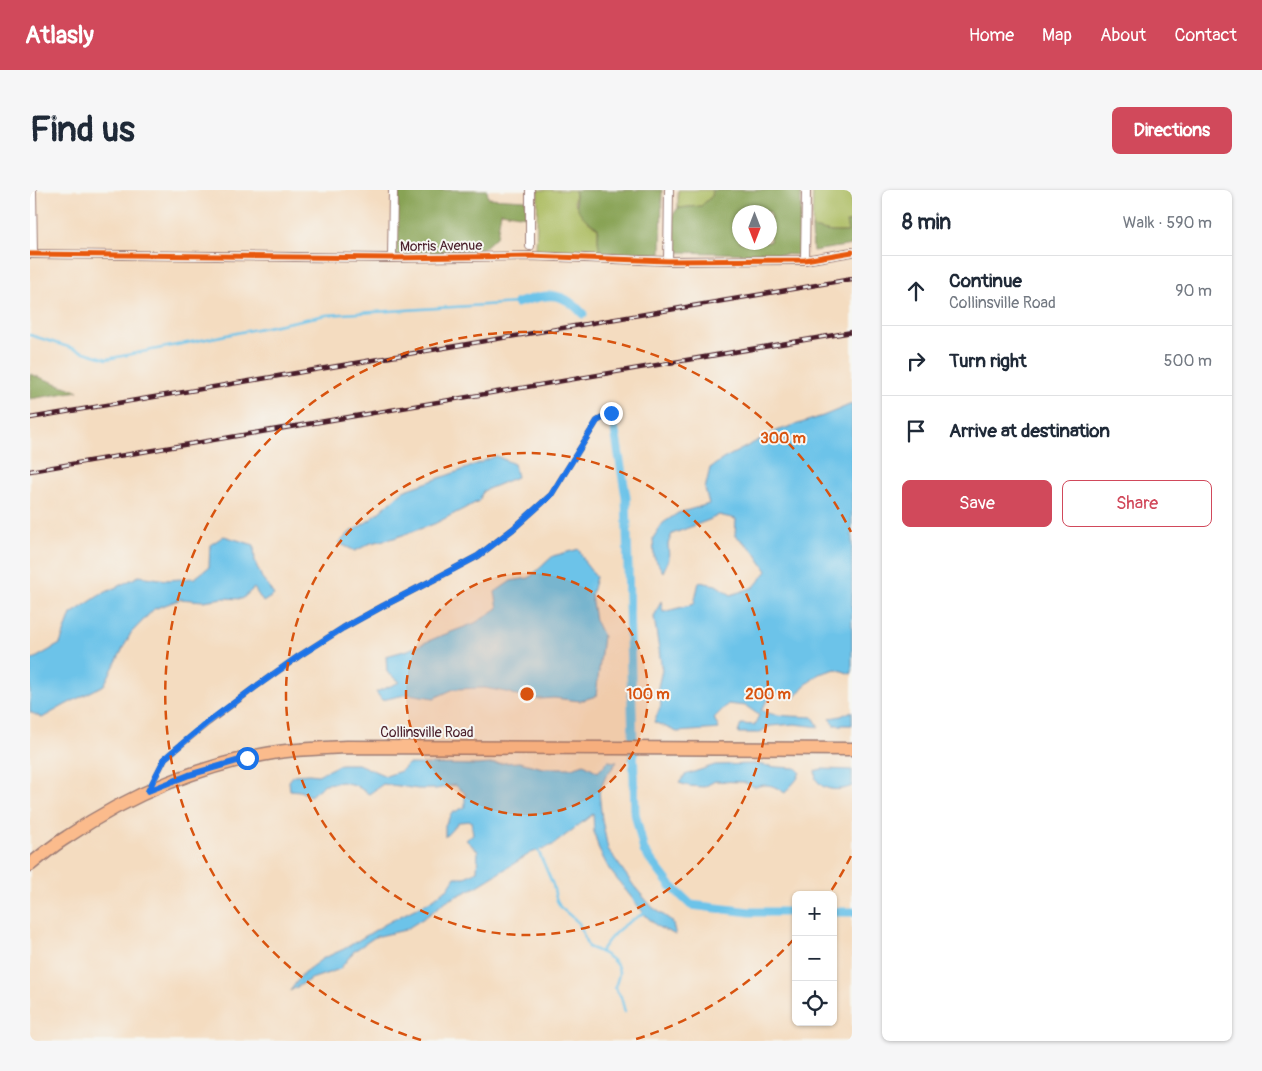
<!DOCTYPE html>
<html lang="en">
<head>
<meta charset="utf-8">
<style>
  body { margin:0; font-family:Pangolin,sans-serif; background:#f6f6f7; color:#1f2937 }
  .controls { position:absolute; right:15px; bottom:15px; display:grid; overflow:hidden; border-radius:8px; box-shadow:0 1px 4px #0004 }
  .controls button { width:45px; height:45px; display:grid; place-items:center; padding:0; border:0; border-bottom:1px solid #e0e1e3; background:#fff; color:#1f2937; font:25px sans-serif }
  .compass { position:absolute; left:702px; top:15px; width:45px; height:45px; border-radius:50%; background:#fff; box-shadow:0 1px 4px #0004; rotate:180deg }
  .stop { position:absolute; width:15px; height:15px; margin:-11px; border:4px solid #1a73e8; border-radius:50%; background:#fff }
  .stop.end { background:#1a73e8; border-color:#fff; box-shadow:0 1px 5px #0008 }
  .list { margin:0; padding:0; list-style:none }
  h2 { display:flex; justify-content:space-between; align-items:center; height:65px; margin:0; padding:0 20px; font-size:21px }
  h2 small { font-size:16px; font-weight:400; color:#747a83 }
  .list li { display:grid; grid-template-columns:32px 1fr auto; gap:15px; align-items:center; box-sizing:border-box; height:70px; padding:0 20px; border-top:1px solid #e0e1e3 }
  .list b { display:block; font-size:19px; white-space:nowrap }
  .list p { margin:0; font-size:16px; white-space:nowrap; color:#747a83 }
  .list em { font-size:16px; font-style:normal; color:#747a83 }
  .actions { display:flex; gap:10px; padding:15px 20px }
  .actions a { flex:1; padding:11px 0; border:1px solid #d1495b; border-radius:8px; text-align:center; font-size:18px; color:#d1495b }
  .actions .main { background:#d1495b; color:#fff }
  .icon { flex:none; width:28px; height:28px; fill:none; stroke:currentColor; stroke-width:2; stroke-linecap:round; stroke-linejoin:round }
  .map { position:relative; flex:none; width:822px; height:851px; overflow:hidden; border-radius:8px }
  header { display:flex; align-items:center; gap:30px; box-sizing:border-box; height:70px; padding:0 25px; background:#d1495b; color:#fff }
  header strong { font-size:24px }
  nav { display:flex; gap:28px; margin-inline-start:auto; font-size:18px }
  .intro { display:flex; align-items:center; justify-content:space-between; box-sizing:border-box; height:120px; padding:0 30px }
  h1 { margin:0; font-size:35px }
  .button { padding:12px 22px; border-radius:8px; background:#d1495b; color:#fff; font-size:18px; font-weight:700 }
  main { display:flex; gap:30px; padding:0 30px }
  aside { flex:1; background:#fff; border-radius:8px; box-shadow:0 1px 4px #0004 }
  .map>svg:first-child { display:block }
  .green { fill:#abbb5e; stroke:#7a6d44 }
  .forest { fill:#88a355; stroke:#696140; fill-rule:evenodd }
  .water { fill:#6cc3e9; stroke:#5b718a }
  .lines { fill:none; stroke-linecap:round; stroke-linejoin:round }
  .stream { stroke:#6cc3e9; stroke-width:2.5 }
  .canal { stroke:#6cc3e9; stroke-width:9 }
  .service-casing { stroke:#9f7e76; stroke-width:6 }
  .minor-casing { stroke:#9f7e76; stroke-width:10 }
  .primary-casing { stroke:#9f7e76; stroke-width:15 }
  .service { stroke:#fff; stroke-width:4 }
  .minor { stroke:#fff; stroke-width:8 }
  .primary { stroke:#fbbb8c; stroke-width:12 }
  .rail-casing { stroke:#4a1f2b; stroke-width:4.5 }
  .rail { stroke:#f6f6f2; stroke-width:2.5; stroke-dasharray:8; stroke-linecap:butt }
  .cycleway-casing { stroke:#f6f6f2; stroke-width:8 }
  .cycleway { stroke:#e8590c; stroke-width:5 }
  .route { stroke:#1a73e8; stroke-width:6 }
  .ring { fill:none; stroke:#d8530f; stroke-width:2.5; stroke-dasharray:9 6 }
  .labels { text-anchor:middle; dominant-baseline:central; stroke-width:4; stroke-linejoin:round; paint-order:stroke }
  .street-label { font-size:14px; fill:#4a1f2b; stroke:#f6f6f2 }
  .centre { fill:#d8530f; stroke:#f6f6f2; stroke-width:2.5 }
  .ring-label { font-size:15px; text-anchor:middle; font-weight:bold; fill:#d8530f; stroke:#f6f6f2; stroke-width:4; stroke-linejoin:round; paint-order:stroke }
</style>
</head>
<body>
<header>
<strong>Atlasly</strong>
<nav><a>Home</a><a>Map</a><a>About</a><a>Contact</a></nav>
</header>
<div class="intro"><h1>Find us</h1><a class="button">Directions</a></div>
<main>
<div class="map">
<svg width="822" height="851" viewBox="0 0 822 851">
  <rect width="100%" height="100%" fill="#f6f6f2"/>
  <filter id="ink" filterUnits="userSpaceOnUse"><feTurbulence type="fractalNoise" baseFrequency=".02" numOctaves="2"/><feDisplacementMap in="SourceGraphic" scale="10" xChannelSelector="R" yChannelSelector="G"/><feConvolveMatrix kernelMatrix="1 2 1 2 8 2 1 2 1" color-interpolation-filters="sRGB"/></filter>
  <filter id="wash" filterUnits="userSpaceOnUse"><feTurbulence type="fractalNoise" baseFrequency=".0096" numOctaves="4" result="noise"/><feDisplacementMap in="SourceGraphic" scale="20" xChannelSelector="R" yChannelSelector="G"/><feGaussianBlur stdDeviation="1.12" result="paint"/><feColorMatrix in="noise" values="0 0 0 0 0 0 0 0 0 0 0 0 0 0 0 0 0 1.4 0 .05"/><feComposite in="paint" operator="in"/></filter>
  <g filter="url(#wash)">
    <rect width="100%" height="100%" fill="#f4dcc0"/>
    <g class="green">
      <polygon points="508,0 545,0 544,12 558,32 568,38 568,51 570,63 506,61"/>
      <polygon points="648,0 682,0 682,6 671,16 648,18"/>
      <polygon points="783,0 822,0 822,32 816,32 819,42 801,42 782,38"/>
    </g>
    <g class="forest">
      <polygon points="369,0 457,0 458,8 496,10 496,26 471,22 469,33 467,46 454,58 438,66 365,68"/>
      <path d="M 545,0 L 632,0 L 631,64 L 570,63 L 568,51 L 568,38 C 552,28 544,20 545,0 Z"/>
      <path d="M 682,0 L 771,0 L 771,65 L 646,62 L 642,26 L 648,18 L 671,16 L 682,6 ZM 740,22 L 740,52 L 710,52 L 710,22 Z"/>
      <polygon points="816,32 822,32 822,55 783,61 782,38 801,42 818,42"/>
      <polygon points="0,184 48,201 0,209"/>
    </g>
    <g class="water">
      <path d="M 822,214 L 822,482 L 821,484 L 806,479 L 789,484 L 773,497 L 764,508 L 746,503 L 737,511 L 731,520 C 741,527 770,526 783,527 L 789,537 L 765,534 L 740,536 L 729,543 L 708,543 L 711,534 L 725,535 L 729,525 L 716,516 L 698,514 L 684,528 L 689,539 L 647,542 L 624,532 L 631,515 L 628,497 L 632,480 L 624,427 L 631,411 L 633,422 L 664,414 L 669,392 L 686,395 L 701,405 L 724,397 L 737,381 L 723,360 L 705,345 L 706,329 L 689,325 L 679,330 L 642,344 L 638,354 L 639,369 L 633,382 L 624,367 L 623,348 L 633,333 L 648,323 L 679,314 L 675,299 L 680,278 L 693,269 L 746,241 L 793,226 Z"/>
      <polygon points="466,266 484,274 487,287 453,301 449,311 404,334 364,348 341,353 325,361 309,353 319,343 340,330 373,301 435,279"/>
      <polygon points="194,346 224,355 225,372 232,388 244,405 233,412 224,398 212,409 193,408 173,411 151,409 124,419 101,443 74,495 35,515 12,528 0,522 0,471 30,454 41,424 70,405 109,386 137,390 165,388 179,377 180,355"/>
      <polygon points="549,359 555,373 566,387 561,406 565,430 573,446 566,506 550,511 524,508 495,510 481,503 455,498 424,499 404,508 379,504 352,510 346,502 370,492 357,482 356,466 378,460 408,447 445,433 468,418 465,402 481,391 499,388 523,366"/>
      <polygon points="822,521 822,535 804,535 800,528 811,526"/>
      <polygon points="578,571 587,572 576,586 569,602 572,630 578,659 604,696 622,717 642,731 646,745 628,737 616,726 579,679 569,660 564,642 563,624 523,655 501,663 446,697 416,711 397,726 375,740 345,747 324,761 310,779 281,789 260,801 273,783 292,769 314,759 357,733 402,710 418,698 425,687 435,687 447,681 448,661 436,650 443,644 441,631 429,632 415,647 415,635 422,623 435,617 435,603 425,595 406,599 388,599 369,596 353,594 339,604 325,595 312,592 295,594 280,606 270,601 260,600 259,591 264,585 279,584 288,585 311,574 328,574 356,586 371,581 378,574 447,575 489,572 513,578 542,578 554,574 568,582"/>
      <path d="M 725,574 L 746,577 L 766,578 L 770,582 L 767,589 L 755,603 C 743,595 738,593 725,597 L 713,592 L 685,591 L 674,597 L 659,596 L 649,593 L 655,585 L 685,575 Z"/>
      <path d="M 792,579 L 822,580 L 822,596 C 811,601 793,602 786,589 C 785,587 786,584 785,581 Z"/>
    </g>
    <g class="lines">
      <g class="stream">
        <polyline points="0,145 77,169 296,125 487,113"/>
        <path d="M 508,660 L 523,695 L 526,708 L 530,717 L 549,733 L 558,757 C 569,761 588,769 589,782 C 589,787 586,793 585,798 L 591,807 L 595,822"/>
        <path d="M 570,762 C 584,741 593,735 614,723"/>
      </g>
      <g class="canal">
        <path d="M 487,113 C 517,105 530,98 553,124"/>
        <polyline points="585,241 596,307 605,623 614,661 640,695 661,715 720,722 766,722"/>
        <polyline points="803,722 822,722"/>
      </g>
    </g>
  </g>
  <g filter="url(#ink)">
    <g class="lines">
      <g class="service-casing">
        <polyline id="service" points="120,598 135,568 178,533 224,498 269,466 313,438 353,416 403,390 448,366 483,339 521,305 567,231 581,223"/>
      </g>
      <g class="minor-casing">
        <g id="minor">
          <polyline points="2,0 3,64"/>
          <polyline points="500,56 500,0"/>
          <polyline points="0,64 362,68 499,66 638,71 775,70 822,62"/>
          <polyline points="362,68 363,0"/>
          <polyline points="775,70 776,0"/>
          <polyline points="638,71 639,0"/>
        </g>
      </g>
      <g class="primary-casing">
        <path id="primary" d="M 0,675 C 12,665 24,655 37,647 C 100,604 173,574 248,562 C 271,559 294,558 317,557 L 822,559"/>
      </g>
      <use href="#service" class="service"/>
      <use href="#minor" class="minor"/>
      <use href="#primary" class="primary"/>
      <g class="rail-casing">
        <g id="rail">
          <polyline points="0,228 822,89"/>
          <polyline points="0,281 822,142"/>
        </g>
      </g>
      <use href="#rail" class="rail"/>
      <g class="cycleway-casing">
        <polyline id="cycleway" points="0,64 362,68 499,66 638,71 775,70 822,62"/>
      </g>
      <use href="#cycleway" class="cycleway"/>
    </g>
  </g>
  <g class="lines" filter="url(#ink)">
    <polyline class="route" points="217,568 159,585 118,601 135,568 178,532 224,498 269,466 313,438 353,416 403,390 448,366 483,339 521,305 567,231 581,223"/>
  </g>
  <circle cx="497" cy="504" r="121" fill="#d8530f" fill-opacity=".12"/>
  <g class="ring">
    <circle cx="497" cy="504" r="121"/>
    <circle cx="497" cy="504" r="241"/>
    <path d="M821 666A362 362 0 0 1 799 704M764 749A362 362 0 0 1 603 850M391 850A362 362 0 1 1 821 342"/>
  </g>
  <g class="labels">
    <g class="street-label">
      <text transform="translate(411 56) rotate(-1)">Morris Avenue</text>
      <text x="397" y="542">Collinsville Road</text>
    </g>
  </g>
  <circle cx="497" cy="504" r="8" class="centre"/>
  <g class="ring-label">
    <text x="753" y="253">300 m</text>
    <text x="618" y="509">100 m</text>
    <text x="738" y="509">200 m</text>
  </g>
</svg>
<div class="controls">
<button>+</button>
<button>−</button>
<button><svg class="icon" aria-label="locate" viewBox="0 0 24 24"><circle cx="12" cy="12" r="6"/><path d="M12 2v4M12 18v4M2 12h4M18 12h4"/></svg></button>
</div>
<svg class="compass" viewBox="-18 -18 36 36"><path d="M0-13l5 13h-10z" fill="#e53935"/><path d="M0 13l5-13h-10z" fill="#747a83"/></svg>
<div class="stop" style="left:217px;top:568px"></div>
<div class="stop end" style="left:581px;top:223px"></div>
</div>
<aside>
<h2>8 min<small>Walk · 590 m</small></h2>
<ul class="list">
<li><svg class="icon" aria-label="ahead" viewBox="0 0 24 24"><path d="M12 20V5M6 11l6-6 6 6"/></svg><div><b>Continue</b><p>Collinsville Road</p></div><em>90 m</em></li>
<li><svg class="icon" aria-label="right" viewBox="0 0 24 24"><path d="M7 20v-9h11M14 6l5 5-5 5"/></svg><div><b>Turn right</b></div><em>500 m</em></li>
<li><svg class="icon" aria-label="arrive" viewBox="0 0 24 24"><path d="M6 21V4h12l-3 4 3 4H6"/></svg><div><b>Arrive at destination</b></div></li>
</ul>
<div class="actions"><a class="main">Save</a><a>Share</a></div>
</aside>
</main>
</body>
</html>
